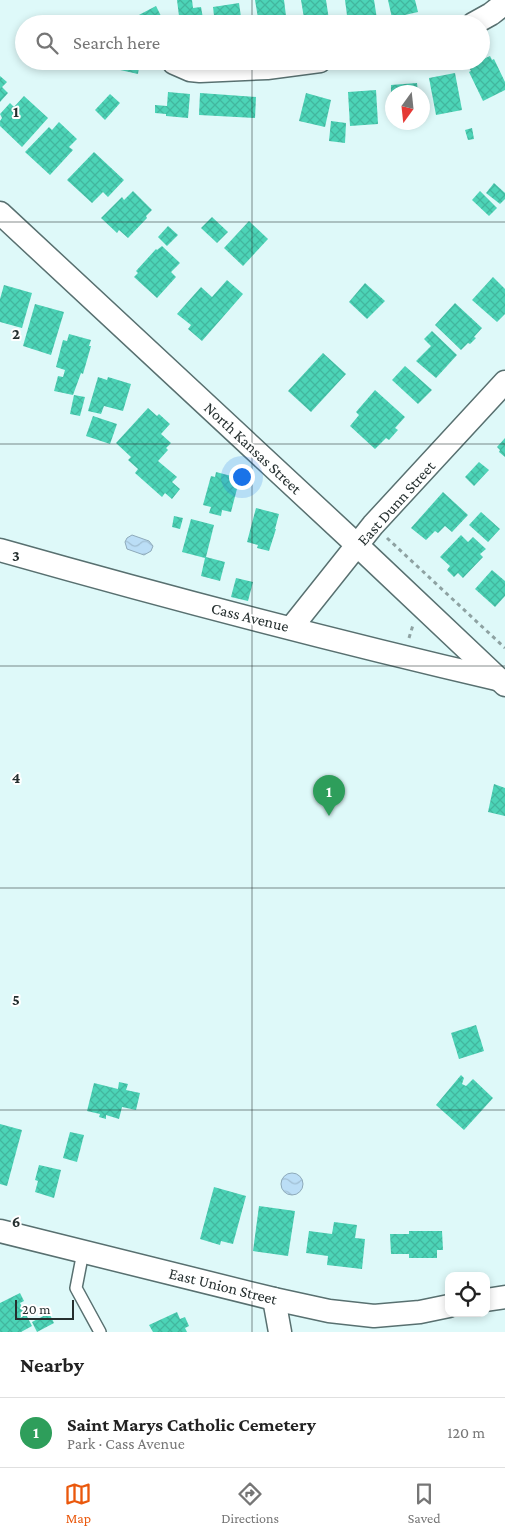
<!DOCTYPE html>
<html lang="en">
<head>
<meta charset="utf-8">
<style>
  body { margin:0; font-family:"Crimson Pro",serif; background:#f2f2f2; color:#222 }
  .controls { position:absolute; right:15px; bottom:15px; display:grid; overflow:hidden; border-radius:10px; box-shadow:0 2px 8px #0003 }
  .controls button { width:45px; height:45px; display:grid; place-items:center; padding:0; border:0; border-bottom:1px solid #e0e0e0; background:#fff; color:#222; font:25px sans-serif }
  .compass { position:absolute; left:385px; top:85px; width:45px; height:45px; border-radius:50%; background:#fff; box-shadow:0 2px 8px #0003; rotate:195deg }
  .scale { position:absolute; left:15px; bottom:12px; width:59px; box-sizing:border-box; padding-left:5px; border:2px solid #252f2f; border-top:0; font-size:14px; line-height:18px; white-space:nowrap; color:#252f2f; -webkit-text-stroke:4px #fff; paint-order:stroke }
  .you { position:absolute; left:241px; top:476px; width:18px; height:18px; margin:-12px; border:4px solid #fff; border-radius:50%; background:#1a73e8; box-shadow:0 0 0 8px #1a73e833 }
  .badge { display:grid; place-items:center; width:32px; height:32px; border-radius:50%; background:#ea580c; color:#fff; font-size:16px; font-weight:700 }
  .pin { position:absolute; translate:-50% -41px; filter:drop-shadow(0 1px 2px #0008) }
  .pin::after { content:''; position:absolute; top:26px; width:18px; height:15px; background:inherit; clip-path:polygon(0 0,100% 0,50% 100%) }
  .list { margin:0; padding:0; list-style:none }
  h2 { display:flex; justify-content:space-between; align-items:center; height:65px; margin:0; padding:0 20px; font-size:21px }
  h2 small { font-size:16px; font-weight:400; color:#767676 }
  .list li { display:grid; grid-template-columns:32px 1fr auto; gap:15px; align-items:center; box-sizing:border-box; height:70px; padding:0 20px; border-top:1px solid #e0e0e0 }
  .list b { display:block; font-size:19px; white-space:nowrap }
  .list p { margin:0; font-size:16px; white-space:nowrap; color:#767676 }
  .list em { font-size:16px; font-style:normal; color:#767676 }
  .icon { flex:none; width:28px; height:28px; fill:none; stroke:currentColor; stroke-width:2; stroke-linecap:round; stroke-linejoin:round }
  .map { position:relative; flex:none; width:505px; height:1332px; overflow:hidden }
  .search { position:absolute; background:#fff; box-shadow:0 2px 8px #0003; left:15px; right:15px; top:15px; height:55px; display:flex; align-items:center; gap:12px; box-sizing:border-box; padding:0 18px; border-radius:28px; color:#767676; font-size:19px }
  .sheet { height:135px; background:#fff }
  nav { display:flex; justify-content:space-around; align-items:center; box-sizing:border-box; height:70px; border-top:1px solid #e0e0e0; background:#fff; font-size:14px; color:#767676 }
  nav a { display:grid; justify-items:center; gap:2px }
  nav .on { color:#ea580c }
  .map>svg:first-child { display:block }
  .water { fill:url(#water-waves); stroke:#8eaaba }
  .building { fill:url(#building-cross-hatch) }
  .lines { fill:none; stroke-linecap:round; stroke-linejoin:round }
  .lane-casing { stroke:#587070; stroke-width:14 }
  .street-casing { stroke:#587070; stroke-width:25 }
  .path { stroke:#8ea2a2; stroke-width:3; stroke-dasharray:4 4; stroke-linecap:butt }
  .lane { stroke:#fff; stroke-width:11 }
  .street { stroke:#fff; stroke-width:22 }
  .grid { fill:none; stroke:#252f2f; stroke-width:1; stroke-opacity:0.55 }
  .labels { text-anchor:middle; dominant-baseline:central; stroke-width:4; stroke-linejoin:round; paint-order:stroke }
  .street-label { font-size:16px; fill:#252f2f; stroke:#fff }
  .grid-label { font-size:16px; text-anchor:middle; font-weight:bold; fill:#252f2f; stroke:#fff; stroke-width:4; stroke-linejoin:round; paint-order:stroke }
</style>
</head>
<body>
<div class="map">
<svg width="505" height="1332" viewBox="0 0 505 1332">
  <defs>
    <pattern id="water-waves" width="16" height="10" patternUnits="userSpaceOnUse" patternTransform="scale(1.25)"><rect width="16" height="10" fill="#bbdef6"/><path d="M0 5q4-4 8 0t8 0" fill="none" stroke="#a1bfd3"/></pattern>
    <pattern id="building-cross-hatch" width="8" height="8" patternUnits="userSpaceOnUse" patternTransform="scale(1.25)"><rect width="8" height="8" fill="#4cd4b7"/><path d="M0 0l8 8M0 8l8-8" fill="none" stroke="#42b69e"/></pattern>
  </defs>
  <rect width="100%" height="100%" fill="#def9f9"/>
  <g class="water">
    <polygon points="132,535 149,541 153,546 151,551 144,555 127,549 125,542 127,538"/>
    <circle cx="292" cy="1184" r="11"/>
  </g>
  <g class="building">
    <polygon points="177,0 192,0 193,8 201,7 204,24 180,24"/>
    <polygon points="255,0 284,0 287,24 259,24"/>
    <polygon points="301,0 326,0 329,20 305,24"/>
    <polygon points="345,0 374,0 377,19 348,23"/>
    <polygon points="388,0 415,0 418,12 392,18"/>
    <polygon points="239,3 242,24 215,24 213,7"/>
    <polygon points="156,6 165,24 138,24 135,17"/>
    <polygon points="490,56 492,60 494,59 505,82 505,90 483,101 469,72 471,71 468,66"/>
    <polygon points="108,61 140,61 138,74 107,67"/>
    <polygon points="455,73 462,110 436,115 429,78"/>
    <polygon points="0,76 7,82 2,87 8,93 0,102"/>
    <polygon points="417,83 418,92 391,92 391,85"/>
    <polygon points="376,90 378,124 350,126 348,92"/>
    <polygon points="168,92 190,94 188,118 166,116 166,114 155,113 155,105 167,106"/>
    <polygon points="200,93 256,97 255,118 199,115"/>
    <polygon points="306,93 331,100 325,127 299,121"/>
    <polygon points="110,94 120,103 105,120 95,110"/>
    <polygon points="24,96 48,118 22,147 0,126 0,121 2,118 0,114 10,103 14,107"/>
    <polygon points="331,121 346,123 345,143 329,141"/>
    <polygon points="59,122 77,139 69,147 73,150 50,175 25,152 49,127 52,130"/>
    <polygon points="472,128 474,139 468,140 465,130"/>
    <polygon points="94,152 124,180 108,197 103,192 92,203 67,180"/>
    <polygon points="494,183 505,193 505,199 500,204 486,193"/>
    <polygon points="133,191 152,210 146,216 147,218 128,238 119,230 117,233 101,218 122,197 124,200"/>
    <polygon points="480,191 497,208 489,216 472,200"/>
    <polygon points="212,217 228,232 217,243 201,228"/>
    <polygon points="249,221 268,239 243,266 224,248"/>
    <polygon points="168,226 178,235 167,246 158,237"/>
    <polygon points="162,246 180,263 171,272 176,277 157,298 134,277 138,273 136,271 156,249 157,250"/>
    <polygon points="493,277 505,289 505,314 497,322 472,300"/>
    <polygon points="227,280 243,294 202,341 188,329 191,325 177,314 201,287 212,297"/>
    <polygon points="365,283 385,301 367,319 349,302"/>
    <polygon points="4,285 32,293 22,328 0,322 0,299"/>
    <polygon points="455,303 482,328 474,337 476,338 470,344 468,343 461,350 435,325"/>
    <polygon points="35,304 64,312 51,355 23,346"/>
    <polygon points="432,331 457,355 436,378 416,361 431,346 424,339"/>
    <polygon points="69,334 91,340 89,346 91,346 83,374 81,373 73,395 54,391 58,376 63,377 65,370 56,367 63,340 67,341"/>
    <polygon points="323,353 346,374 311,412 288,391"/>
    <polygon points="405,366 432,390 418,404 392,380"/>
    <polygon points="98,377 107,380 108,377 131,384 123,411 104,406 101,414 88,411"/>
    <polygon points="375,390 405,417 395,428 398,430 389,440 386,438 375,449 350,426 359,415 356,412"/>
    <polygon points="74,395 85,397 80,416 70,414"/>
    <polygon points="148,408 157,416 159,414 170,424 161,434 171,443 166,448 168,450 158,461 177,477 172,482 180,489 172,499 165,493 162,497 135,473 138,469 128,460 131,457 116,443"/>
    <polygon points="93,416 117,424 110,444 86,436"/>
    <polygon points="505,438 505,457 499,452 500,450 497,447"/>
    <polygon points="479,462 489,470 474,486 465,477"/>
    <polygon points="216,472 235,477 239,481 231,512 222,510 221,516 209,513 211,507 203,505 211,476 215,477"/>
    <polygon points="443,492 468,515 452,532 445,526 438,533 435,531 426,540 411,528"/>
    <polygon points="256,508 279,514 275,529 276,529 269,551 257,548 258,545 247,542"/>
    <polygon points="481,512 500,529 488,542 469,525"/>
    <polygon points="174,516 183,518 180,529 172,527"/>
    <polygon points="191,519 214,525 206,557 225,562 220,581 201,576 205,558 182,552"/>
    <polygon points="461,535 468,542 473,537 486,549 480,554 483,557 463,578 458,573 454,577 447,570 450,566 440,557"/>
    <polygon points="492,570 505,581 505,596 495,607 475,589"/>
    <polygon points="236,578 253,582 248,601 231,597"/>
    <polygon points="494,784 505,788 505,816 488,812"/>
    <polygon points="476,1025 484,1051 459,1059 451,1033"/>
    <polygon points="461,1075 464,1078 462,1084 466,1086 473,1079 493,1098 464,1130 436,1105"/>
    <polygon points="119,1082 128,1084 126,1090 140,1093 136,1110 122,1107 119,1119 106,1115 106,1119 99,1117 100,1114 87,1111 94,1083 118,1089"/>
    <polygon points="0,1124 22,1130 7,1186 0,1184"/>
    <polygon points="70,1132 84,1135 77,1162 63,1158"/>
    <polygon points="39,1165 61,1170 54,1198 35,1192 38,1181 35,1180"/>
    <polygon points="214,1187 246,1196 233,1244 221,1241 220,1245 200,1239"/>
    <polygon points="259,1206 295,1211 288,1256 253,1251"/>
    <polygon points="334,1222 357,1225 355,1238 365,1239 362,1269 327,1265 328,1256 306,1253 309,1231 332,1234"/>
    <polygon points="409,1231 442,1231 443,1250 437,1250 437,1258 409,1258 409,1254 391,1254 390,1234 409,1234"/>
    <polygon points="20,1293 24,1301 20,1303 32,1326 21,1332 0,1332 0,1303"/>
    <polygon points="177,1312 180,1319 185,1317 189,1326 185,1328 187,1332 153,1332 149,1325"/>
    <polygon points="49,1313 54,1323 37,1332 32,1322"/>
  </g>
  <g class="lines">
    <g class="lane-casing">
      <polyline id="lane" points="83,1252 76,1288 100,1332"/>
    </g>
    <g class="street-casing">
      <g id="street">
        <polyline points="473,24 491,14 505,3"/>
        <polyline points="174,63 190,70 200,71 267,68 320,61"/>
        <polyline points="0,213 357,545 505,685"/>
        <path d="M 0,550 C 166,597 333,641 501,680"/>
        <polyline points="291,628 373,525 505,382"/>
        <polyline points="0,1231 274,1299 329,1311 374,1316 420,1312 449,1306"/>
        <polyline points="274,1299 280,1332"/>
        <polyline points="486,1300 505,1297"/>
      </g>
    </g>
    <g class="path">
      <polyline points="387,538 505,648"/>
      <polyline points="409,638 413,625"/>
    </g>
    <use href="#lane" class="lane"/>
    <use href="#street" class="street"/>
  </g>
  <path class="grid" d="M 252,0 L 252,24M 252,61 L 252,1332M 0,222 L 505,222M 0,444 L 505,444M 0,666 L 505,666M 0,888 L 505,888M 0,1110 L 505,1110"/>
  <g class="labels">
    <g class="street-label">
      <text transform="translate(253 448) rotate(43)">North Kansas Street</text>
      <text transform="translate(396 503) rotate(-48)">East Dunn Street</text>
      <text transform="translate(250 617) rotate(14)">Cass Avenue</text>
      <text transform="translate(223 1286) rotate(14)">East Union Street</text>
    </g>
  </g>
  <g class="grid-label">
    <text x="16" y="117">1</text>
    <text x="16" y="339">2</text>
    <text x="16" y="561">3</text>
    <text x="16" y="783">4</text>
    <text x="16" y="1005">5</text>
    <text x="16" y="1227">6</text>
  </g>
</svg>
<div class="controls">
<button><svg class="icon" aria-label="locate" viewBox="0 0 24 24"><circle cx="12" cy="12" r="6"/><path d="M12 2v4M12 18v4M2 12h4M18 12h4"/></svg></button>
</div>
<svg class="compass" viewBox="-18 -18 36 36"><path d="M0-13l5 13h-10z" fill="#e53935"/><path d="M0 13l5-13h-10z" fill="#767676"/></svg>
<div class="scale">20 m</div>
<div class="you"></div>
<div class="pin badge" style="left:329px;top:816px;background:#2e9e5b">1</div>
<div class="search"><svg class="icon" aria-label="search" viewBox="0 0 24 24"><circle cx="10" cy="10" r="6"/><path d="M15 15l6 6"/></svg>Search here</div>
</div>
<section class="sheet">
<h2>Nearby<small></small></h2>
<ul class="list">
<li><span class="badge" style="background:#2e9e5b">1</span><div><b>Saint Marys Catholic Cemetery</b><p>Park · Cass Avenue</p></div><em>120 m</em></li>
</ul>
</section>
<nav>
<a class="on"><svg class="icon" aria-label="map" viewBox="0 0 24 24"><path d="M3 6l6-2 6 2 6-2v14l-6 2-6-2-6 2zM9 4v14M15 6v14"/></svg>Map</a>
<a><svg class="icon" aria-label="directions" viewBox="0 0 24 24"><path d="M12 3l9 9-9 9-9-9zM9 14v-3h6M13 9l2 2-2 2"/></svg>Directions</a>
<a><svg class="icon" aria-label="saved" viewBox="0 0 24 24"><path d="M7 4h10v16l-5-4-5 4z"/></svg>Saved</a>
</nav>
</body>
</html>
